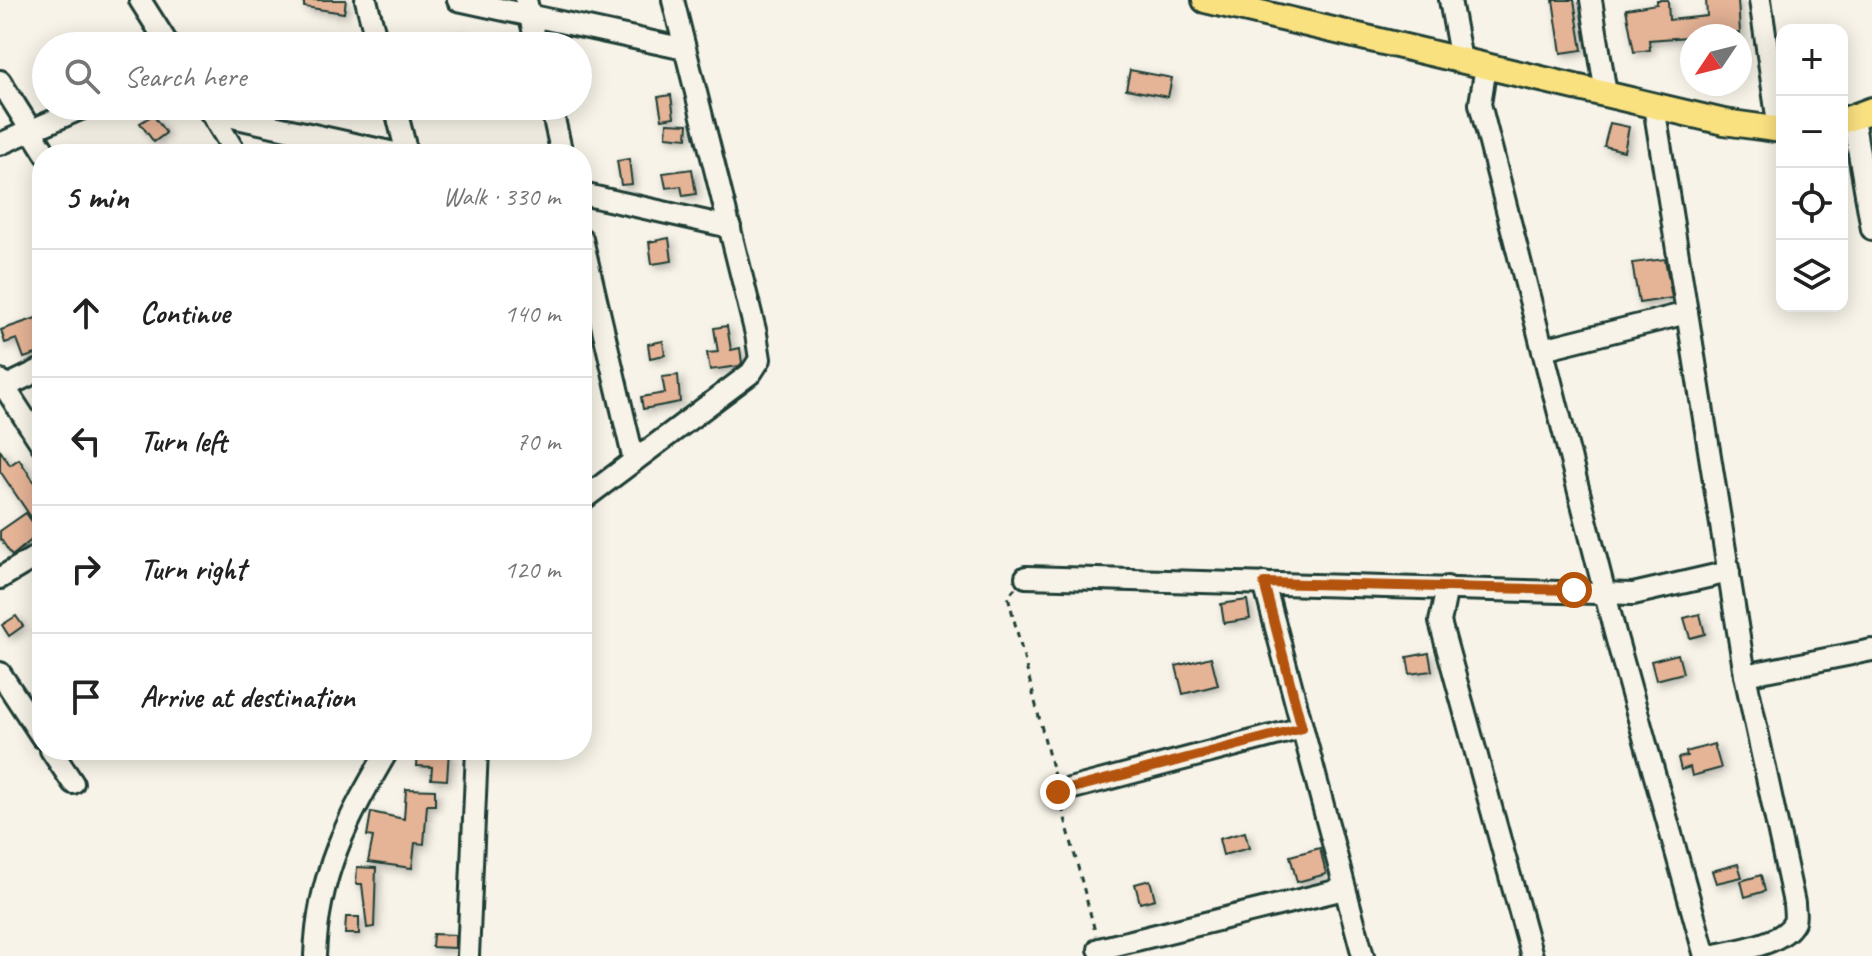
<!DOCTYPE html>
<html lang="en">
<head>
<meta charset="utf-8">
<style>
  body { margin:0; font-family:Caveat,sans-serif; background:#f6f6f6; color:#222 }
  .controls { position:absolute; right:24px; top:24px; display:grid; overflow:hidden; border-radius:16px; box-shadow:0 4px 20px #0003 }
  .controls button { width:72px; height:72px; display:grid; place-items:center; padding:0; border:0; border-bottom:2px solid #e0e0e0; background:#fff; color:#222; font:40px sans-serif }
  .compass { position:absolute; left:1680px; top:24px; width:72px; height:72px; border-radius:50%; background:#fff; box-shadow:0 4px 20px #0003; rotate:235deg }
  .stop { position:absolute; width:24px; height:24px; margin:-18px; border:6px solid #b45309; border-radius:50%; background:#fff }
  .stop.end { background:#b45309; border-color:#fff; box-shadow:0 2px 8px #0008 }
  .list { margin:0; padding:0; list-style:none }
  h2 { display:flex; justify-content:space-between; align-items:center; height:104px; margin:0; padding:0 32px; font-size:34px }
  h2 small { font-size:26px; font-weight:400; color:#767676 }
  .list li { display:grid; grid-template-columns:52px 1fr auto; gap:24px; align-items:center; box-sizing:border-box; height:128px; padding:0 32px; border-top:2px solid #e0e0e0 }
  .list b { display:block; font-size:30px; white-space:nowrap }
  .list em { font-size:26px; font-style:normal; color:#767676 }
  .icon { flex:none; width:44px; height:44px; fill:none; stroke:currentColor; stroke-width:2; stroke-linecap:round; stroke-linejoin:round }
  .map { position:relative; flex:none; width:1872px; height:956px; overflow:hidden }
  .search { position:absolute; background:#fff; box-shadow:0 4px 20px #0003; left:32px; top:32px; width:560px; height:88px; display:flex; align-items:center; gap:20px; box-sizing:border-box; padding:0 28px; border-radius:44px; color:#767676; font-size:30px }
  .panel { position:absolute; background:#fff; box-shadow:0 4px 20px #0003; left:32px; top:144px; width:560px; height:616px; border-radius:32px }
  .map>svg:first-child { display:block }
  .building { fill:#e5b396; stroke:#1f3d34; stroke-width:2; filter:url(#shadow) }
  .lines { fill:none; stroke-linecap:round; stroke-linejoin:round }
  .minor-casing { stroke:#1f3d34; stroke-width:26 }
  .major-casing { stroke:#1f3d34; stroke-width:30 }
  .path { stroke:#1f3d34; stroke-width:3; stroke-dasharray:6 6; stroke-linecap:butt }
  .minor { stroke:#f7f3e8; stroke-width:20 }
  .major { stroke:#fae180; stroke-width:24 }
  .route { stroke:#b45309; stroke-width:10 }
</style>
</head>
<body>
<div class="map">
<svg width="1872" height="956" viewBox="0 0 1872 956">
  <defs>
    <filter id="shadow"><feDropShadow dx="3.5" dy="3.5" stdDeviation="4" flood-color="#0004"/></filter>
  </defs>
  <rect width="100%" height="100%" fill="#f7f3e8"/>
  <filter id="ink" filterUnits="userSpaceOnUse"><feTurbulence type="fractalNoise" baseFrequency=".0125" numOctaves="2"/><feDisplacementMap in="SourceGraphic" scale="16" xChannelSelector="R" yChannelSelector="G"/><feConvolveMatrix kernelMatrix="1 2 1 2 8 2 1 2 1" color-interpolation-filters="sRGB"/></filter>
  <g filter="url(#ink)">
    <g class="building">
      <polygon points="304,0 346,0 344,13 304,7"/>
      <polygon points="1553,0 1574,0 1582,50 1561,53"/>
      <polygon points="1657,0 1668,0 1669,20 1707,16 1706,0 1738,0 1740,33 1649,40 1650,50 1634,52 1626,9 1657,4"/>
      <polygon points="464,32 467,46 446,46 444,36"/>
      <polygon points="1130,70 1172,78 1168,97 1126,89"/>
      <polygon points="671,95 674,117 662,119 658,97"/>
      <polygon points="153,115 166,133 154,142 140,123"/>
      <polygon points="667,123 688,124 687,138 666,136"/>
      <polygon points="1610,123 1629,127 1624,151 1604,146"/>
      <polygon points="629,159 632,184 621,185 617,161"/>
      <polygon points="692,169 696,194 683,196 681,186 666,188 663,173"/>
      <polygon points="669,238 672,261 652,264 649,242"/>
      <polygon points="1665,259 1672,298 1639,303 1632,263"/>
      <polygon points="42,316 42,352 24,358 17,339 5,343 1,330"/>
      <polygon points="727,326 731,350 740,348 742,363 739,366 710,370 707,353 718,352 714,328"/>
      <polygon points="663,341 665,355 650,358 648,344"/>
      <polygon points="678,375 680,402 643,409 641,397 665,393 662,377"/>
      <polygon points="0,450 10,465 19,459 42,494 42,514 33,520 0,471"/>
      <polygon points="26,513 40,533 12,556 0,538 0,531"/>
      <polygon points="1247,600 1250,619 1224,623 1221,604"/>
      <polygon points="1700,614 1705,634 1690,638 1684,618"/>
      <polygon points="16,616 23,626 9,636 2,625"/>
      <polygon points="1429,653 1432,671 1410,674 1407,657"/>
      <polygon points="1678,654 1683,673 1656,680 1651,661"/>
      <polygon points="1211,657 1218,685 1183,694 1176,666"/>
      <polygon points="1714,744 1721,768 1692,776 1690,767 1681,770 1678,758 1687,756 1686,752"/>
      <polygon points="418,750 449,750 447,780 431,779 432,767 417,766"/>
      <polygon points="406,789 435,790 435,805 427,805 424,844 415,843 412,868 368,862 373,837 367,836 371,812 404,819"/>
      <polygon points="1245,832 1249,848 1223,855 1219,839"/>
      <polygon points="1320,848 1326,874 1297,882 1290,856"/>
      <polygon points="1738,864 1742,877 1716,883 1712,871"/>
      <polygon points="357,867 376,868 374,927 367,928 362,884 356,884"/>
      <polygon points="1761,875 1765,891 1745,897 1741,881"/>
      <polygon points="1150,880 1155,899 1140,903 1135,884"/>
      <polygon points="346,917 359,917 359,934 345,934"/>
      <polygon points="433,934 455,935 455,948 432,947"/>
    </g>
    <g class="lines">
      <g class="minor-casing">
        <g id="minor">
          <polyline points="140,0 169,46"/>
          <polyline points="366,0 378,46"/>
          <polyline points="458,0 685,49"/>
          <polyline points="526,0 537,46"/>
          <polyline points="1450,0 1461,60"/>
          <polyline points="1591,0 1606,94"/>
          <polyline points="1760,0 1779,130"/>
          <polyline points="1486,66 1480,104 1615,633 1705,956"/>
          <polyline points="0,81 46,154"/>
          <polyline points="207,106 236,154"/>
          <polyline points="395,106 407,154"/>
          <polyline points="551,106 562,154"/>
          <path d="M 1654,106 L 1745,675 L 1794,903 C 1794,909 1796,916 1794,922 C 1783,945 1733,951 1711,956"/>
          <polyline points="210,112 399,154"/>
          <polyline points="1853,118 1872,229"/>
          <polyline points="0,144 87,106"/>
          <polyline points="582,194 730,227"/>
          <polyline points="582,239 634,461"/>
          <polyline points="1543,349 1687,313"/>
          <polyline points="0,380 42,445"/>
          <polyline points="5,387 42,369"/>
          <polyline points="582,500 751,373 760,359 756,334 673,0"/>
          <polyline points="1026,577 1633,594 1729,572"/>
          <polyline points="0,578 42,553"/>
          <polyline points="1264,583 1363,956"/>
          <polyline points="1447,587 1440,622 1532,956"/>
          <polyline points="0,673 42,737"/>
          <polyline points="1745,675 1872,650"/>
          <polyline points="51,750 73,783"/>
          <polyline points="1058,792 1302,728"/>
          <polyline points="1099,949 1344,889"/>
          <path d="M 315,956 C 318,873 347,820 388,750"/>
          <polyline points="468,956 477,750"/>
        </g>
      </g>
      <g class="major-casing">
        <g id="major">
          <polyline points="1205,0 1724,122 1782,130"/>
          <polyline points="1842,121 1872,110"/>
        </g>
      </g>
      <g class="path">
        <polyline points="1015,588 1008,596 1054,776"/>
        <polyline points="1062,807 1096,935"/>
      </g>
      <use href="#minor" class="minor"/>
      <use href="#major" class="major"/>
    </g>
  </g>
  <g class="lines" filter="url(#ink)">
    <polyline class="route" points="1058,792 1302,728 1264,583 1574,590"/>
  </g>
</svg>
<div class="controls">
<button>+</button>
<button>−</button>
<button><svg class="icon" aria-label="locate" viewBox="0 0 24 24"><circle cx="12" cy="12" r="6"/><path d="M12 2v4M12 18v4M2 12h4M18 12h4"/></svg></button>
<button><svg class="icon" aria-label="layers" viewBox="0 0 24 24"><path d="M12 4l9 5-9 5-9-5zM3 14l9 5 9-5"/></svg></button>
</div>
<svg class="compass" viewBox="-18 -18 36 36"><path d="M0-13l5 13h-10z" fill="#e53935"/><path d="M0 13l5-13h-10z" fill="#767676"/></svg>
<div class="stop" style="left:1574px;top:590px"></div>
<div class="stop end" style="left:1058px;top:792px"></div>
<div class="search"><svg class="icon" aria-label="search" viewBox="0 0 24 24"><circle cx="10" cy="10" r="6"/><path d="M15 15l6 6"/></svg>Search here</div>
<section class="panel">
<h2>5 min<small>Walk · 330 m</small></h2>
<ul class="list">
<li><svg class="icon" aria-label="ahead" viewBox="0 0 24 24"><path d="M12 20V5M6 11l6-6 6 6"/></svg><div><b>Continue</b></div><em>140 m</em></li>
<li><svg class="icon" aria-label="left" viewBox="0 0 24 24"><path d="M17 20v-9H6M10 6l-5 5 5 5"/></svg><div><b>Turn left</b></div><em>70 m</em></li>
<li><svg class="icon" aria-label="right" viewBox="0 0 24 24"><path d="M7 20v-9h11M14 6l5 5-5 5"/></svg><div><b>Turn right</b></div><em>120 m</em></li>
<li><svg class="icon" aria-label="arrive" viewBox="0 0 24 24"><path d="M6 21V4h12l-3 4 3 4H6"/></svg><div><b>Arrive at destination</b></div></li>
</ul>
</section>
</div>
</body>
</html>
